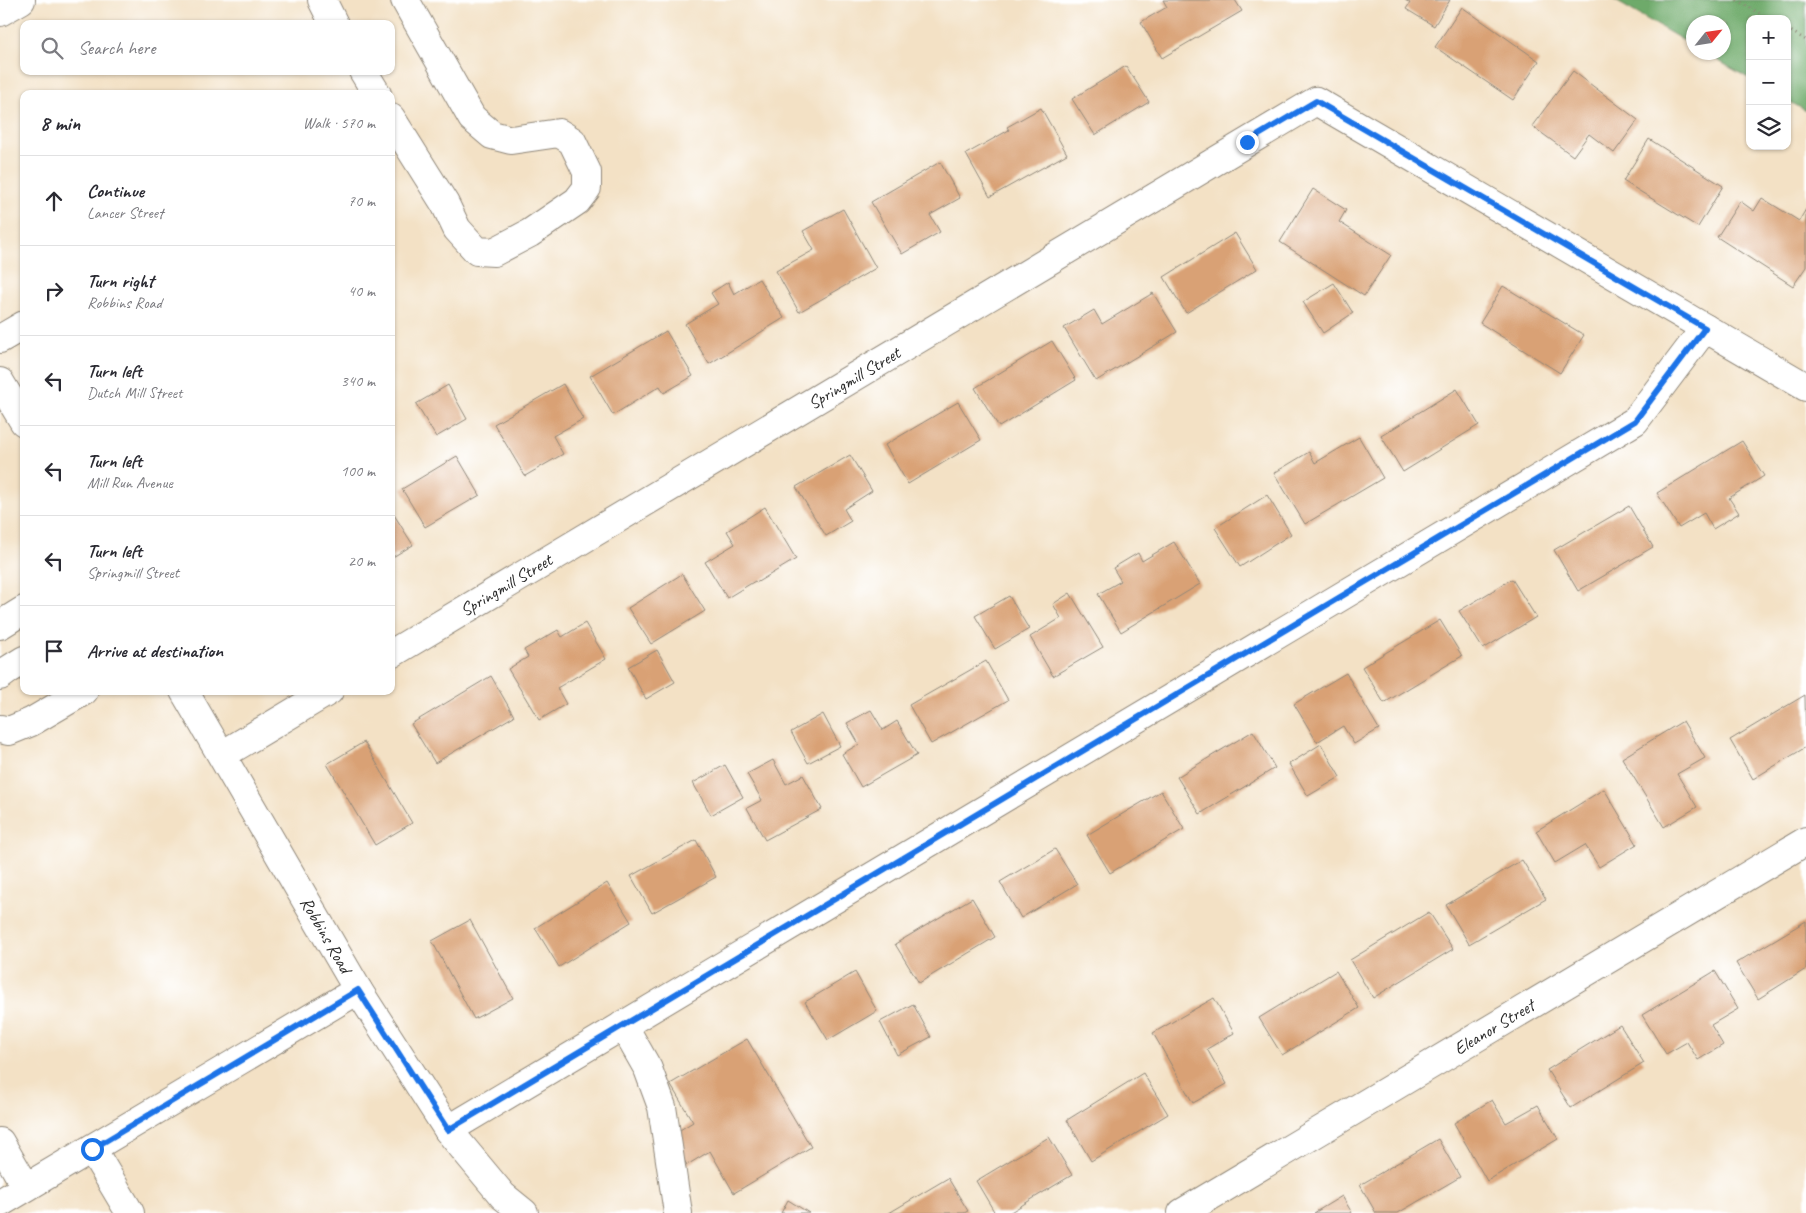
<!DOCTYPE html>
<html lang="en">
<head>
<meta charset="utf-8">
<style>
  body { margin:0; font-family:Caveat,sans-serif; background:#f2f2f3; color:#2b2b33 }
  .controls { position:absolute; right:15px; top:15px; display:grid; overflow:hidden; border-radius:10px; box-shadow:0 1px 4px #0004 }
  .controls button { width:45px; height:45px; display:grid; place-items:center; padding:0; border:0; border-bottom:1px solid #e1e1e2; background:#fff; color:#2b2b33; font:25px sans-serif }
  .compass { position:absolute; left:1686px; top:15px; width:45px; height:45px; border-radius:50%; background:#fff; box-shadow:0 1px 4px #0004; rotate:60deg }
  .stop { position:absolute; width:15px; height:15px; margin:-11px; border:4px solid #1a73e8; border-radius:50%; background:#fff }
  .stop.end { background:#1a73e8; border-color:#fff; box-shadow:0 1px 5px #0008 }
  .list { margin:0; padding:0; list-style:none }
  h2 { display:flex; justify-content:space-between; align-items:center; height:65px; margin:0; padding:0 20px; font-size:21px }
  h2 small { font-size:16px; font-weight:400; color:#7c7c81 }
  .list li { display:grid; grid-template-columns:32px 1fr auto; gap:15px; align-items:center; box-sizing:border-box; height:90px; padding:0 20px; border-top:1px solid #e1e1e2 }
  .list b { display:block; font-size:19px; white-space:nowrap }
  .list p { margin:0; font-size:16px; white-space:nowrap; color:#7c7c81 }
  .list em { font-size:16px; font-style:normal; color:#7c7c81 }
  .icon { flex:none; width:28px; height:28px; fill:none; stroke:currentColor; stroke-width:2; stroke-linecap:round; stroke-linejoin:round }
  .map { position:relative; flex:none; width:1806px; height:1213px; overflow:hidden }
  .search { position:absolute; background:#fff; box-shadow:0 1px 4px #0004; left:20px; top:20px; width:375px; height:55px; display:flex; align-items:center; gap:12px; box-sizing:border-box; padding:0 18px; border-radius:10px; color:#7c7c81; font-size:19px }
  .panel { position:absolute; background:#fff; box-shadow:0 1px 4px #0004; left:20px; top:90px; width:375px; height:605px; border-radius:10px }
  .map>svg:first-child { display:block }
  .forest { fill:#6eaa6a; stroke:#4c6a4a }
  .building { fill:#d9a175 }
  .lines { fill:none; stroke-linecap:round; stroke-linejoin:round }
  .minor-casing { stroke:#8f8678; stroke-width:30 }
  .major-casing { stroke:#8f8678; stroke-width:30 }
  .path { stroke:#8f8678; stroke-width:3; stroke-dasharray:1 4; stroke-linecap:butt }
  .minor { stroke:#fff; stroke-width:28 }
  .major { stroke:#fff; stroke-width:28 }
  .route { stroke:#1a73e8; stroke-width:6 }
  .labels { text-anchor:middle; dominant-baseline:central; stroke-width:5; stroke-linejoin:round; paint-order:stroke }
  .street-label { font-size:18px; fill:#2b2b2b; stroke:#fff }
</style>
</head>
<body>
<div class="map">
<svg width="1806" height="1213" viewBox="0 0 1806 1213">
  <rect width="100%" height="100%" fill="#fff"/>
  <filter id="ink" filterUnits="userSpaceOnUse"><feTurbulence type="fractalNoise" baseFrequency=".02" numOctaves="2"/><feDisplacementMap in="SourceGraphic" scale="10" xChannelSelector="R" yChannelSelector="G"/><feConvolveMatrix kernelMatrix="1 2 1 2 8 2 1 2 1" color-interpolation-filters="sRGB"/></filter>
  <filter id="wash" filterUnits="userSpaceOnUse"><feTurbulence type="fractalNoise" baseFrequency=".0096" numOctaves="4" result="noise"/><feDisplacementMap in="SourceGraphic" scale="20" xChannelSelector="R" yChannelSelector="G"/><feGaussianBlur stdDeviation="1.12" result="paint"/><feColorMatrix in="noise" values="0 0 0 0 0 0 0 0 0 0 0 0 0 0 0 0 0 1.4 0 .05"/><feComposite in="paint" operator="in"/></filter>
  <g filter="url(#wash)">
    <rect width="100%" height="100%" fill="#f3e1c5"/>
    <polygon class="forest" points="1614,0 1806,0 1806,111 1787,100 1787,19 1750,19 1750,79 1705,53 1724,52 1724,22 1694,22 1693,46"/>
    <g id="blocks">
      <g class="building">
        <polygon points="1163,0 1235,0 1242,11 1162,58 1141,22 1167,7"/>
        <polygon points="1405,0 1450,0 1434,26 1406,9 1410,3"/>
        <polygon points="1462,7 1539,61 1513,100 1435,47"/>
        <polygon points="1126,66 1149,102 1095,135 1072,99"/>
        <polygon points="1573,71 1638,120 1614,153 1589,134 1573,156 1532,126"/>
        <polygon points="1041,108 1067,154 990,197 966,154 1009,130 1007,127"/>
        <polygon points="1649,139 1723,186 1698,227 1623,181"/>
        <polygon points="940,162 960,198 930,215 940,232 902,254 871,202"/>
        <polygon points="1313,189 1346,210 1339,222 1391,255 1364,296 1280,242"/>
        <polygon points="1762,198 1799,221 1806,209 1806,267 1793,286 1717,237 1740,201 1754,211"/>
        <polygon points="843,209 876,268 799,312 776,271 814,250 803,231"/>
        <polygon points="1235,233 1257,269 1186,313 1164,277"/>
        <polygon points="759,279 784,318 709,364 685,324 718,304 711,293 728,282 734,294"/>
        <polygon points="1334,283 1353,313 1323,333 1303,302"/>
        <polygon points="1503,286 1584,335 1560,373 1480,323"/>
        <polygon points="1153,293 1177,332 1096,381 1064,328 1094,310 1102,324"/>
        <polygon points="666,331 693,376 664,393 660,386 613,415 590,376"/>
        <polygon points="1052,341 1076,380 999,427 975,388"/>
        <polygon points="563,384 583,419 553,436 563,454 525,476 494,424"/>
        <polygon points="448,385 467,419 436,437 416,404"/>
        <polygon points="1457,389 1479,425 1403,472 1381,436"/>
        <polygon points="958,402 981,440 908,484 885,445"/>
        <polygon points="1359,437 1383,478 1305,524 1274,473 1309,452 1315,463"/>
        <polygon points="1742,441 1764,476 1729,498 1739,513 1713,529 1704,513 1679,528 1657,493"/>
        <polygon points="850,455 872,491 844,509 851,521 826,536 796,487"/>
        <polygon points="457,456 480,495 425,527 402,489"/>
        <polygon points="1267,495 1291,534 1240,567 1215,528"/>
        <polygon points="1629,506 1653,547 1578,591 1554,550"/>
        <polygon points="765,507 796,559 756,583 755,581 727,598 705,562 735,544 727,531"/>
        <polygon points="391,510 413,545 391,558"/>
        <polygon points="1174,542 1200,584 1121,632 1098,594 1121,581 1113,568 1138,553 1142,561"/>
        <polygon points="682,574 705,611 651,644 628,608"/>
        <polygon points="1512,579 1536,617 1483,649 1459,611"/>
        <polygon points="1070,593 1103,647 1053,676 1030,637 1061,618 1053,604"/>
        <polygon points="1009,596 1029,629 995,649 975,616"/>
        <polygon points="1440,620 1462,656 1384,703 1362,667"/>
        <polygon points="585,623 606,659 557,688 566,704 539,720 508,669 528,657 524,650 558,630 562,637"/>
        <polygon points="657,650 675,682 646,699 628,667"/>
        <polygon points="986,661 1008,700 931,744 909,705"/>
        <polygon points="1346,673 1379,729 1354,744 1343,726 1317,742 1294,704"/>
        <polygon points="491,676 514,716 435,763 411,724"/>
        <polygon points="1805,695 1806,747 1753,779 1730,740"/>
        <polygon points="871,710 883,730 897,721 917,755 861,787 842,754 859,744 847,723"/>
        <polygon points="823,714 840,746 808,763 791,732"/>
        <polygon points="1683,721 1705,758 1677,774 1697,807 1664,827 1622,758"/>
        <polygon points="1253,731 1275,768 1200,814 1177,777"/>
        <polygon points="364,742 412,823 375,845 327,764"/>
        <polygon points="1321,744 1340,777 1308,796 1289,764"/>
        <polygon points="773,760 786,784 803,775 822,809 765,840 747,808 762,800 747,774"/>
        <polygon points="725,765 743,797 711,815 693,783"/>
        <polygon points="1604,789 1637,844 1599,867 1585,845 1555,863 1536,831"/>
        <polygon points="1161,791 1184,829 1110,873 1087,835"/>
        <polygon points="696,840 716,877 652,913 631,876"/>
        <polygon points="1055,849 1077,884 1021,918 1000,882"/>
        <polygon points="1522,860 1546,899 1469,944 1446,905"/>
        <polygon points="607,883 631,922 559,967 535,928"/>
        <polygon points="972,898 995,937 919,983 895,944"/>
        <polygon points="1429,912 1453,949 1373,998 1350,960"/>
        <polygon points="470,920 513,998 474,1019 432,941"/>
        <polygon points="1806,921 1806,969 1758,999 1736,963"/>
        <polygon points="1336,971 1359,1008 1282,1055 1259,1018"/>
        <polygon points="1715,971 1738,1009 1711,1025 1723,1045 1698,1060 1687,1042 1666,1054 1642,1015"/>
        <polygon points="855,972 877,1011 828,1040 805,1002"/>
        <polygon points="1214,998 1234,1033 1207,1049 1227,1084 1193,1103 1153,1033"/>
        <polygon points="913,1004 931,1037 897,1055 880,1022"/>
        <polygon points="1620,1025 1644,1063 1571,1108 1547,1070"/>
        <polygon points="747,1039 811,1147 734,1193 710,1151 687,1165 670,1136 693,1122 670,1084"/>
        <polygon points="1143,1073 1168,1114 1091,1161 1067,1120"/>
        <polygon points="1492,1100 1506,1123 1538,1105 1558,1139 1487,1181 1454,1123"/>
        <polygon points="1049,1137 1072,1175 1009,1213 995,1213 976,1181"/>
        <polygon points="1438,1139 1460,1177 1398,1213 1376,1213 1360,1185"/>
        <polygon points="948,1178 968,1211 964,1213 889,1213"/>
        <polygon points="1342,1196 1352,1213 1314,1213"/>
        <polygon points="788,1200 809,1213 781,1213"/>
      </g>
    </g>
  </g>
  <g filter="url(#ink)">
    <use href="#blocks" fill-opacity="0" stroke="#8f8678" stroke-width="1"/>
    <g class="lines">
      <g class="minor-casing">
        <g id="minor">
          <polyline points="322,0 334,24"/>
          <polyline points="363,71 377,94"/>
          <polyline points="391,118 445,204 457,229 477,251 494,252 530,233 577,201 587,188 587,172 572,141 559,133 511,140 492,135 472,118 405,0"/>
          <polyline points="0,339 24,325"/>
          <polyline points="0,382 24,422"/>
          <polyline points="0,625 24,610"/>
          <polyline points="391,654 1316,101 1806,387"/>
          <polyline points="0,676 8,670 24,660"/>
          <polyline points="184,691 358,990 448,1130 503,1196 524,1213"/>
          <polyline points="0,729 9,731 31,722 84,691"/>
          <polyline points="222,755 329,691"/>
          <polyline points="623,1025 648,1069 662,1107 678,1213"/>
          <polyline points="448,1130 1635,421 1705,328"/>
          <polyline points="0,1142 26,1187"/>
          <polyline points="92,1149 130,1213"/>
          <polyline points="0,1203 358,990"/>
          <polyline points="1182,1213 1806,841"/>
        </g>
      </g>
      <g class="major-casing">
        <polyline id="major" points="0,12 21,0"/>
      </g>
      <g class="path">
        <polyline points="1737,0 1769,19"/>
        <polyline points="1787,29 1806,40"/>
      </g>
      <use href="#minor" class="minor"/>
      <use href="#major" class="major"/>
    </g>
  </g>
  <g class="lines" filter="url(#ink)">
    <polyline class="route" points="92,1149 358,990 448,1130 1635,421 1705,328 1316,101 1247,142"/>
  </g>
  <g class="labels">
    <g class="street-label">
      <text transform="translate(854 378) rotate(-31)">Springmill Street</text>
      <text transform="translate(506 585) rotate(-31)">Springmill Street</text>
      <text transform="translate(326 935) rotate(60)">Robbins Road</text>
      <text transform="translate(1494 1027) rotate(-31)">Eleanor Street</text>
    </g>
  </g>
</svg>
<div class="controls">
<button>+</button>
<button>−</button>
<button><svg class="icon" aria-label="layers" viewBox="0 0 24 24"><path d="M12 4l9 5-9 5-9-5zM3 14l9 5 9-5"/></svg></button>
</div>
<svg class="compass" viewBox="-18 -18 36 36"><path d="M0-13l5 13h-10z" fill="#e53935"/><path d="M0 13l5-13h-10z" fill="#7c7c81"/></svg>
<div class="stop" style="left:92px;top:1149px"></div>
<div class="stop end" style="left:1247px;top:142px"></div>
<div class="search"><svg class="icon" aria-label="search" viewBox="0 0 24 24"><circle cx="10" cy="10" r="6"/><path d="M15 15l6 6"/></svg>Search here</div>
<section class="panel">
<h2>8 min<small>Walk · 570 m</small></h2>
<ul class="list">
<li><svg class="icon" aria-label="ahead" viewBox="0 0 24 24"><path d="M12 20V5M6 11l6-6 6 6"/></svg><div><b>Continue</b><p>Lancer Street</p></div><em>70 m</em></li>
<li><svg class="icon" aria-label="right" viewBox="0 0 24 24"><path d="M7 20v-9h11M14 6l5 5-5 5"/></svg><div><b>Turn right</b><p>Robbins Road</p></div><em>40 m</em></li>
<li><svg class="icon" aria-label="left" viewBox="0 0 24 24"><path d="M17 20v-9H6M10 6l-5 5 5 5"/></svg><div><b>Turn left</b><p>Dutch Mill Street</p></div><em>340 m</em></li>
<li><svg class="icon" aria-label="left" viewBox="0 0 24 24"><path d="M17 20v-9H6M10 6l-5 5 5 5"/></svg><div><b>Turn left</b><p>Mill Run Avenue</p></div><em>100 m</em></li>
<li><svg class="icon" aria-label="left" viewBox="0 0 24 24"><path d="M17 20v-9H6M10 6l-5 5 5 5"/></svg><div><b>Turn left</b><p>Springmill Street</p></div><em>20 m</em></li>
<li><svg class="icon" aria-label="arrive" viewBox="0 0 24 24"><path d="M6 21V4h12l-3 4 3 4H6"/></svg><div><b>Arrive at destination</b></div></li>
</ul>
</section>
</div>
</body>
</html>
